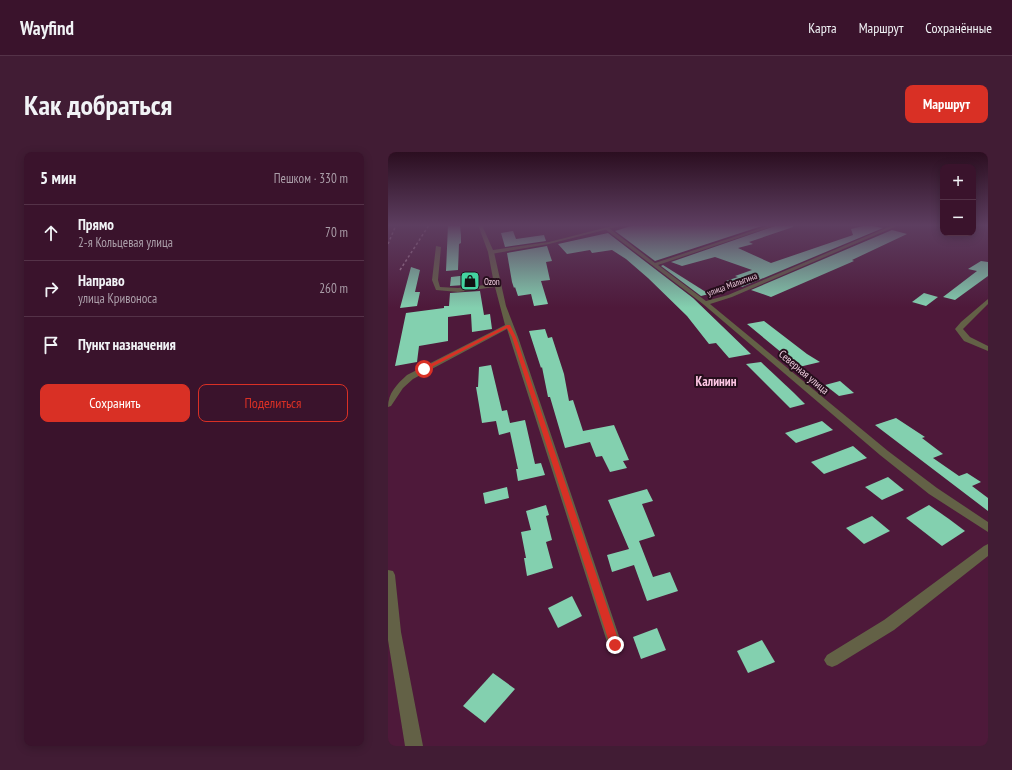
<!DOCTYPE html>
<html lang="ru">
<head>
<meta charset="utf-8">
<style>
  body { margin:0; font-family:"PT Sans Narrow",sans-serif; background:#411c34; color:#f1f3f6 }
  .controls { position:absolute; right:12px; top:12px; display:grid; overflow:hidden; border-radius:8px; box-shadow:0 2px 10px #0003 }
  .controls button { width:36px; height:36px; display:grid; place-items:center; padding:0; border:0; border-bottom:1px solid #543248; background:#3a132c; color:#f1f3f6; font:20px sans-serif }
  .stop { position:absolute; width:12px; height:12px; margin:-9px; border:3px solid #d93025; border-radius:50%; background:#fff }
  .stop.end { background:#d93025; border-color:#fff; box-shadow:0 1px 4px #0008 }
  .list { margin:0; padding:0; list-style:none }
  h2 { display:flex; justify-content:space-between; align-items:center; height:52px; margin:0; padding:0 16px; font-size:17px }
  h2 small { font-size:13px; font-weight:400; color:#ab9ea9 }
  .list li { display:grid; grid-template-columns:26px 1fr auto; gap:12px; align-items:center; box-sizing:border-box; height:56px; padding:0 16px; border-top:1px solid #543248 }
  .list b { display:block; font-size:15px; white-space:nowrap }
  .list p { margin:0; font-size:13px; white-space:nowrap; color:#ab9ea9 }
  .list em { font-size:13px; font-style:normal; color:#ab9ea9 }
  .actions { display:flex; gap:8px; padding:12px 16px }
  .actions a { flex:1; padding:9px 0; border:1px solid #d93025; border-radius:8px; text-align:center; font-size:14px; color:#d93025 }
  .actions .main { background:#d93025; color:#fff }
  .icon { flex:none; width:22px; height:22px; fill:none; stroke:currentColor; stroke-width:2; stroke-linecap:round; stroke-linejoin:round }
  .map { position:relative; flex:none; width:600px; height:594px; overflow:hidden; border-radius:8px }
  header { display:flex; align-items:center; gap:24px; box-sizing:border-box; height:56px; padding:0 20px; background:#3a132c; border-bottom:1px solid #543248 }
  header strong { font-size:19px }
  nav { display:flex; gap:22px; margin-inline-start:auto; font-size:14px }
  .intro { display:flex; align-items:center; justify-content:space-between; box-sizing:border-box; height:96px; padding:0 24px }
  h1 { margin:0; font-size:28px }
  .button { padding:10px 18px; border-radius:8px; background:#d93025; color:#fff; font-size:14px; font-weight:700 }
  main { display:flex; gap:24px; padding:0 24px }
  aside { flex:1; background:#3a132c; border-radius:8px; box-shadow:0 2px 10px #0003 }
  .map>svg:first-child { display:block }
  .building { fill:#83d0af }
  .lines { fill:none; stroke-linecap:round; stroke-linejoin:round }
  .minor { fill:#636146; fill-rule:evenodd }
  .tertiary { fill:#636146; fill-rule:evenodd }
  .rail { stroke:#ab8199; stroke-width:1.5; stroke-dasharray:2.5 2.5; stroke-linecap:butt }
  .route { fill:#d93025 }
  .labels { text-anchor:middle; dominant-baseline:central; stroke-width:4; stroke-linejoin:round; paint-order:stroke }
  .far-poi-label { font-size:9px; fill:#ebc9db; stroke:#260e1c; text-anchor:start }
  .far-street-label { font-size:9px; fill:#ebc9db; stroke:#260e1c }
  .street-label { font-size:11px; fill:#ebc9db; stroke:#260e1c }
  .quarter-label { font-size:13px; font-weight:bold; fill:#fdc6e4; stroke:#260e1c }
</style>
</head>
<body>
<header>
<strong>Wayfind</strong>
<nav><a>Карта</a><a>Маршрут</a><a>Сохранённые</a></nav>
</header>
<div class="intro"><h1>Как добраться</h1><a class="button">Маршрут</a></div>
<main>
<aside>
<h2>5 мин<small>Пешком · 330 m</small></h2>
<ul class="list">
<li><svg class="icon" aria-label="ahead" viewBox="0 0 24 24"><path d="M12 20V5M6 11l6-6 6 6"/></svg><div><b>Прямо</b><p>2-я Кольцевая улица</p></div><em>70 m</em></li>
<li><svg class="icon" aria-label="right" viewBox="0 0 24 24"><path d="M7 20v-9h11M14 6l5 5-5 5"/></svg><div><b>Направо</b><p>улица Кривоноса</p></div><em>260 m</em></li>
<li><svg class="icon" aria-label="arrive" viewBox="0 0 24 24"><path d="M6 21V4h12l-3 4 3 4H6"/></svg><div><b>Пункт назначения</b></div></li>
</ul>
<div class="actions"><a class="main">Сохранить</a><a>Поделиться</a></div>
</aside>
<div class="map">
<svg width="600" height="594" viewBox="0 0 600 594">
  <rect width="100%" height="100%" fill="#4e193a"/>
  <g class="building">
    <polygon points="60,73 72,73 73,83 73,91 71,92 70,118 58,119"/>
    <polygon points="246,73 377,73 267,109 227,79"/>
    <polygon points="390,73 405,73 405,75 361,90 365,92 350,96 383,111 465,83 463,77 479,73 495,76 354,135 338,129 350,125 347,124 364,118 327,105 294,114 283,110"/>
    <polygon points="504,78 519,82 464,108 466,109 383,145 363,138"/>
    <polygon points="125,79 128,87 156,83 158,89 117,95 113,81"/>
    <polygon points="220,81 305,146 363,202 341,206 328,191 321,192 299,164 260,126 238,107 224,98 204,101 202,98 179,102 170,92"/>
    <polygon points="159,94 164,109 158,110 162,128 153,129 160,152 146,154 143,142 130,144 127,135 126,136 124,130 119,101"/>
    <polygon points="593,109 600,110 600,124 567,148 555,145 589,119 580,117"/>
    <polygon points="275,113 321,142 313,144 273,114"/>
    <polygon points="23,115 32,118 27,140 32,140 29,154 12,156"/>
    <polygon points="89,122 91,132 62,134 63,125"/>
    <polygon points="92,139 96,163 102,162 104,177 84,180 83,162 60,165 60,189 31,194 29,210 7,214 18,161 56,156 56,154 61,154 62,141"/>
    <polygon points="536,141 550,145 538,154 524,150"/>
    <polygon points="376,169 419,202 432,210 411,215 359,172"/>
    <polygon points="157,177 160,186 164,185 176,222 181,249 185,248 195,279 226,273 241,308 235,309 239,316 222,320 214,304 208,305 202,290 177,296 162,245 160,245 154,215 153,216 141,179"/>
    <polygon points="373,210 406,241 417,252 402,256 358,212"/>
    <polygon points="103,213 114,259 119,258 122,271 137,268 147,312 153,311 157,323 130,329 128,317 130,317 122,280 111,283 108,269 94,271 88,235 90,235 91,215"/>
    <polygon points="452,229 466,241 451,244 437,233"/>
    <polygon points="508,266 537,285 534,286 555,302 545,306 571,324 579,321 593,330 584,334 600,346 600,359 487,273"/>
    <polygon points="434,269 445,278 408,291 397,281"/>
    <polygon points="465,294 479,306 436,322 423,310"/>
    <polygon points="500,325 516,338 494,348 477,335"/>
    <polygon points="119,335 121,346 97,352 95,341"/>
    <polygon points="259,337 265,349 254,352 267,384 251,389 265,425 282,420 290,439 259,449 246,413 224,420 219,403 241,397 220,348"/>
    <polygon points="158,353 161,363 158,364 164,388 158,390 165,416 139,424 136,406 138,406 133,380 143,378 138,359"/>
    <polygon points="541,353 561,367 577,379 554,394 518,366"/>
    <polygon points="484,364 502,379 476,392 458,376"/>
    <polygon points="184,444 194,464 170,476 160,456"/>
    <polygon points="269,476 278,498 253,507 245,485"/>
    <polygon points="374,488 387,510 360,521 349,499"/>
    <polygon points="105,521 127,537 97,571 75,554"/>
  </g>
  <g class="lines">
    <g class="minor">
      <polygon points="382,73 389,73 270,113 318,149 340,143 505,73 511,73 344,145 322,152 500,299 549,336 600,370 600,380 541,342 492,303 315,152 217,77 221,76 267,111"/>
      <path d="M 48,94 L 53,95 L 50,128 L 52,135 L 70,136 L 106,132 L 100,100 L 103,98 L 106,100 L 118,154 L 130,185 L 234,493 L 232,498 L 227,500 L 222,498 L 220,493 L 119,177 L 25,227 L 15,236 L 3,254 L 0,255 C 0,241 9,232 19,223 L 117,173 L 107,135 L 70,140 L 48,138 L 44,128 Z"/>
      <polygon points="600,147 600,152 575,177 582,185 600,194 600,199 576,189 567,177 573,170"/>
      <polygon points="600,392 600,404 506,478 449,513 444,515 439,513 436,508 439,503 496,468 596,394"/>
      <polygon points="0,418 5,419 7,423 13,480 35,594 17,594 0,488"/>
    </g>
    <polygon class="tertiary" points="90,73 94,73 105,98 161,90 228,73 236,73 161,92 103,102 100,100"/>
    <g class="rail">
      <polyline points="0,92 8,73"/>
      <polyline points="12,118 41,73"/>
    </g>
  </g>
  <linearGradient id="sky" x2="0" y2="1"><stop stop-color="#2b0e20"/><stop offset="0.47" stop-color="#5d3e60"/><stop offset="1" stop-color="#5d3e60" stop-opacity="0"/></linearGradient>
  <rect width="600" height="156" fill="url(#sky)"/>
  <polygon class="route" points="119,173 122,173 128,185 232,493 227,498 222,493 124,185 119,176 38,218 33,217"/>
  <defs>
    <g id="shop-square" transform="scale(1)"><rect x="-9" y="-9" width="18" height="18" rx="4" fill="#43d4a0" stroke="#260e1c"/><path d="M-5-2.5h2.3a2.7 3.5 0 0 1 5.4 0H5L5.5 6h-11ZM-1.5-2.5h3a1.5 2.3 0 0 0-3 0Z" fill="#111"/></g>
  </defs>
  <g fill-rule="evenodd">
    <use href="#shop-square" x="82" y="129"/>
  </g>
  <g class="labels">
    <g class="far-poi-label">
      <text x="96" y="129">Ozon</text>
    </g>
    <g class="far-street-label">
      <text transform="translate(344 132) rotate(-20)">улица Малыгина</text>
    </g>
    <g class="street-label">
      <text transform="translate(416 220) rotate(40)">Северная улица</text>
    </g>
    <g class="quarter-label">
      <text x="328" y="229">Калинин</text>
    </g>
  </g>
</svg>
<div class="controls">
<button>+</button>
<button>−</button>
</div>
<div class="stop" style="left:36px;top:217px"></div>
<div class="stop end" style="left:227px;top:493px"></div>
</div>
</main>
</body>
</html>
